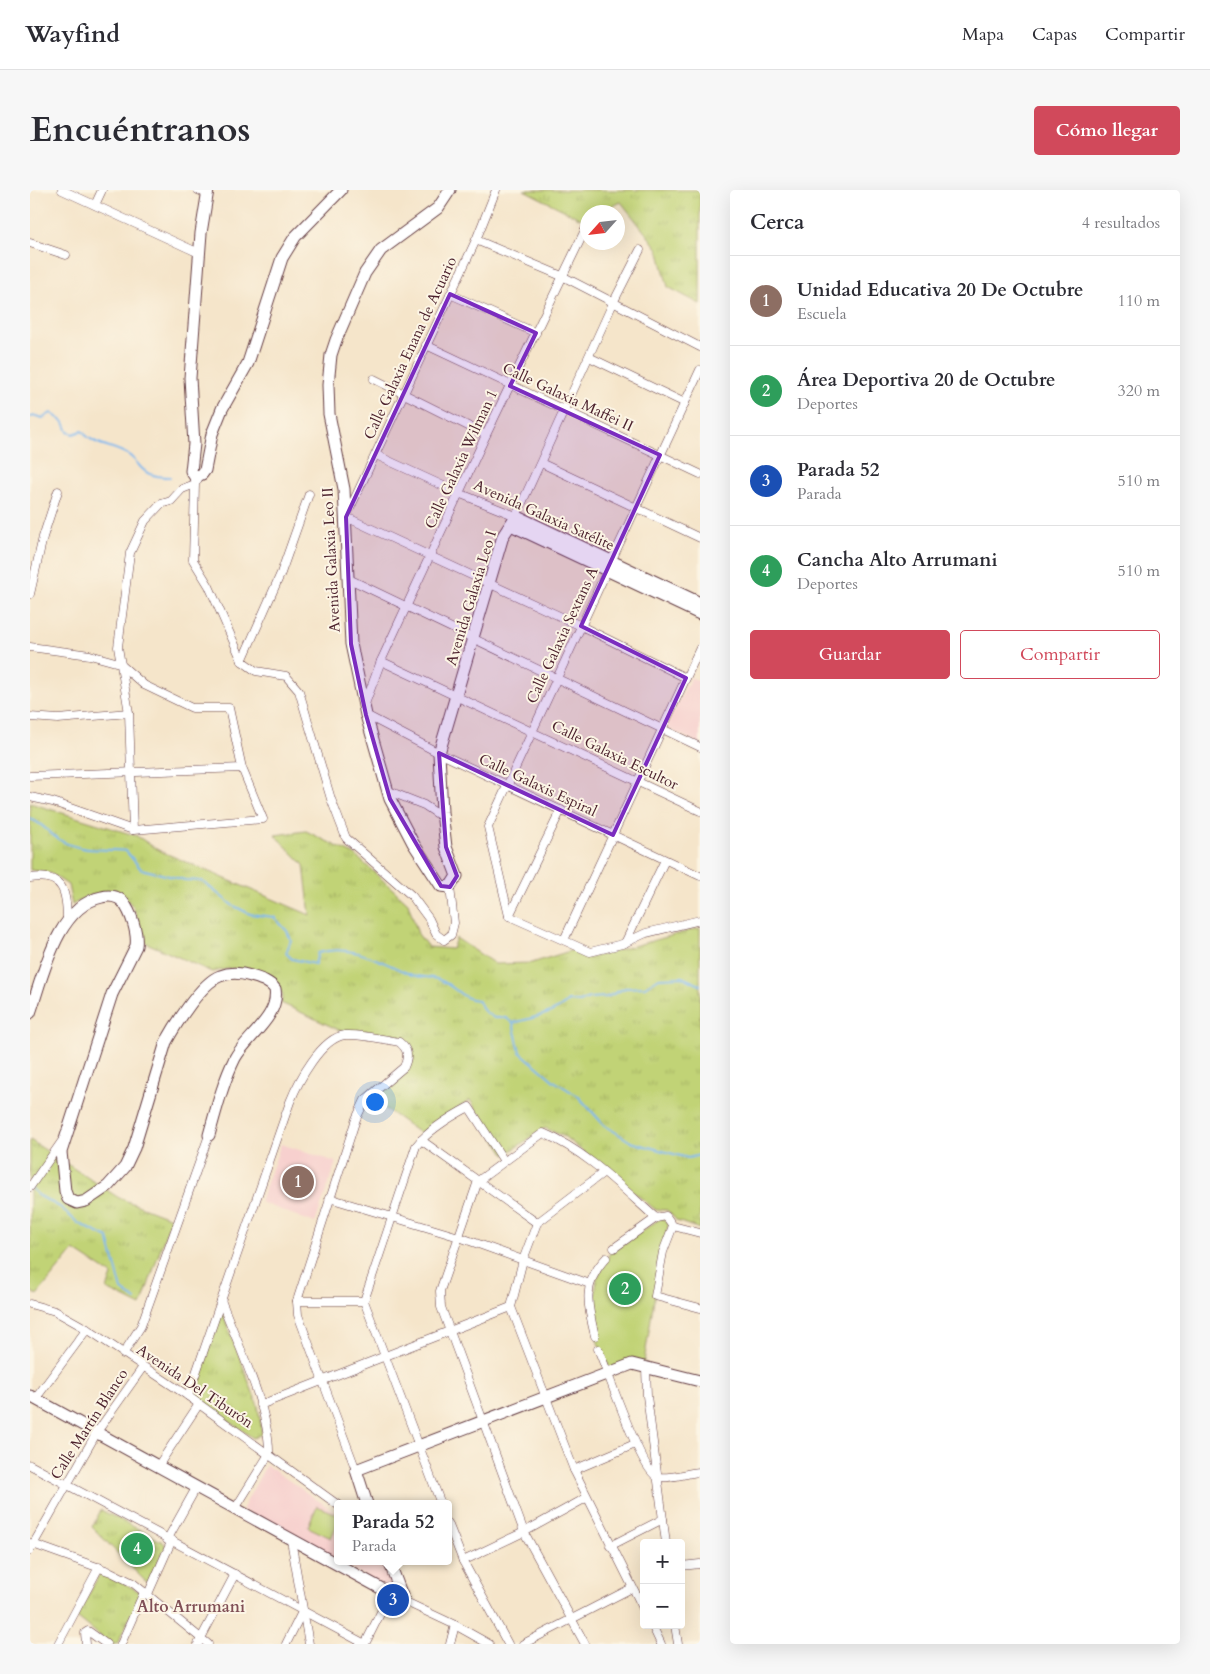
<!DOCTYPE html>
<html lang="es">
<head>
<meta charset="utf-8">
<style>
  body { margin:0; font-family:Cardo,serif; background:#f7f7f7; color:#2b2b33 }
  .controls { position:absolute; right:15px; bottom:15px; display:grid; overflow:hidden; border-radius:5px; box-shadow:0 5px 20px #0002 }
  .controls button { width:45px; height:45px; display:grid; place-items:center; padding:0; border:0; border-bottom:1px solid #e1e1e2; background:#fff; color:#2b2b33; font:25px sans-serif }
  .compass { position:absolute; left:550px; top:15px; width:45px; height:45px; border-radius:50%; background:#fff; box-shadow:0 5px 20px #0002; rotate:243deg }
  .you { position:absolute; left:344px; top:911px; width:18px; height:18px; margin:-12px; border:4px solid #fff; border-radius:50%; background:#1a73e8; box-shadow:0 0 0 8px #1a73e833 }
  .badge { display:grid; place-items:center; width:32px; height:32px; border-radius:50%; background:#d1495b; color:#fff; font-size:16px; font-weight:700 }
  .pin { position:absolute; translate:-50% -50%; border:2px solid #fff; box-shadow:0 1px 5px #0006 }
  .popup { position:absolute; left:304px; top:1310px; width:118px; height:65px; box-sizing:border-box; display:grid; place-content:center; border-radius:5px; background:#fff; filter:drop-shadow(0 1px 4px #0005); font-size:16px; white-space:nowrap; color:#7c7c81 }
  .popup b { font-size:19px; color:#2b2b33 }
  .popup::after { content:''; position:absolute; left:50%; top:100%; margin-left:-10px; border:10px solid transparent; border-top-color:#fff }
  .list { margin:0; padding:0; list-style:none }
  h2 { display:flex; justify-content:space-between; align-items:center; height:65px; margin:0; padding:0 20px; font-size:21px }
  h2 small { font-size:16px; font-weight:400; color:#7c7c81 }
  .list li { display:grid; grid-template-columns:32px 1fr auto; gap:15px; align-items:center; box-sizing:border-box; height:90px; padding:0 20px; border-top:1px solid #e1e1e2 }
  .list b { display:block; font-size:19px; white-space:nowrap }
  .list p { margin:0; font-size:16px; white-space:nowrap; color:#7c7c81 }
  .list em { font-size:16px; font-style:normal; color:#7c7c81 }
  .actions { display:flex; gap:10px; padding:15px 20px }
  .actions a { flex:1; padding:11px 0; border:1px solid #d1495b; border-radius:5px; text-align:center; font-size:18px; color:#d1495b }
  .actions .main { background:#d1495b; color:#fff }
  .map { position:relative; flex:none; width:670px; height:1454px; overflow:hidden; border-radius:5px }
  header { display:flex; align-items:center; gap:30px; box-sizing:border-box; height:70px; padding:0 25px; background:#fff; border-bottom:1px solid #e1e1e2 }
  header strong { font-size:24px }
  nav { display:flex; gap:28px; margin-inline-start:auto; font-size:18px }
  .intro { display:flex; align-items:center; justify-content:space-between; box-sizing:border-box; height:120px; padding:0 30px }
  h1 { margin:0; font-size:35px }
  .button { padding:12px 22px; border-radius:5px; background:#d1495b; color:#fff; font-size:18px; font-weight:700 }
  main { display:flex; gap:30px; padding:0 30px }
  aside { flex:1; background:#fff; border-radius:5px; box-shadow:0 5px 20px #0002 }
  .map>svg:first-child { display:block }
  .built { fill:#f7d0ce }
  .grass { fill:url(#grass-tufts); stroke:#867950 }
  .garden { fill:#c1d376; stroke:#867950 }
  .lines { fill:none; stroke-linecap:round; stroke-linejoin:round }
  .stream { stroke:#7db8ef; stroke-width:2 }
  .street-casing { stroke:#643d43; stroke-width:9 }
  .secondary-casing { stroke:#643d43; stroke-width:13 }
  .street { stroke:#fff; stroke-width:8 }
  .secondary { stroke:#fff; stroke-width:11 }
  .marked { fill:#7b2cbf; fill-opacity:0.2; stroke:#7b2cbf; stroke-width:4; stroke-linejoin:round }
  .labels { text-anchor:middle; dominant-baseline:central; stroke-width:4; stroke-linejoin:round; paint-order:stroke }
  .street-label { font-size:15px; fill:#4a1f2b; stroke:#fcf5e5 }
  .neighbourhood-label { font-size:16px; font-weight:bold; fill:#804f56; stroke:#fcf5e5 }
</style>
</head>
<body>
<header>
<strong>Wayfind</strong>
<nav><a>Mapa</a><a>Capas</a><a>Compartir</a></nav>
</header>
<div class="intro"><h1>Encuéntranos</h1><a class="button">Cómo llegar</a></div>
<main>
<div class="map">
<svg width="670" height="1454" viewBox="0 0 670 1454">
  <defs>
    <pattern id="grass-tufts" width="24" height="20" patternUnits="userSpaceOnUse" patternTransform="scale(1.25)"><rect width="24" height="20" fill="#c1d376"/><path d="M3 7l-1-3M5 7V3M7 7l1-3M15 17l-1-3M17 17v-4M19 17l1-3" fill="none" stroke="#a7b566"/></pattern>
  </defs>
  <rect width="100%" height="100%" fill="#fcf5e5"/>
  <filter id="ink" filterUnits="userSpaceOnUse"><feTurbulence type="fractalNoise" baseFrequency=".02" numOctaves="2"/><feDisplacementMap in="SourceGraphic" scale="10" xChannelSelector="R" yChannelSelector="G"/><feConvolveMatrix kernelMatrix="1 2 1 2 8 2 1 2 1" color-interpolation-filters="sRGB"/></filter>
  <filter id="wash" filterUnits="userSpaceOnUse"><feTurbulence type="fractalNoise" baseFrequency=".0096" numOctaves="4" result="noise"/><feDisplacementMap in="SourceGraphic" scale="20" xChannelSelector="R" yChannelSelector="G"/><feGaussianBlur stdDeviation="1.12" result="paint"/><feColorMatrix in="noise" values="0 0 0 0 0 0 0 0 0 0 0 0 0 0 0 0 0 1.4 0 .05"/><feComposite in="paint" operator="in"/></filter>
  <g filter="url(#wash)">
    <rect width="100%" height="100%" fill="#f5e5ca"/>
    <g class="built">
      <polygon points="661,487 670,492 670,554 636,538"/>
      <polygon points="251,954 306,972 285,1033 230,1012"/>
      <polygon points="236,1275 308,1324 308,1371 355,1371 367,1403 212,1320"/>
    </g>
    <g class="grass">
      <polygon points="494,0 670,0 670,114 638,97 628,59 591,12 571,22 558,22 557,29 555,31"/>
      <path d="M 0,613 L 107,646 L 128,660 L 280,725 L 274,675 L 245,645 L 276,641 L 325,665 L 378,713 L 388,744 L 398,757 L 422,759 L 426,748 L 465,774 L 502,773 L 543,760 L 559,768 L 670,738 L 670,1039 L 647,1031 L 637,1020 L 626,1020 L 535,947 L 515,938 L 475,965 L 440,910 L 391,944 L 343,910 L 380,875 L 382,859 L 372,849 L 309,840 L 251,813 L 253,805 L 246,793 L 230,783 L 202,778 L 182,782 L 112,751 C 109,741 108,726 103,717 C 87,692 62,703 42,715 L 38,695 L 20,683 L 0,680 Z"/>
      <polygon points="0,950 89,1008 141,1028 111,1116 77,1099 82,1085 44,1060 7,1105 0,1101"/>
      <polygon points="192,1121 228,1216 232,1244 223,1248 166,1208 164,1204"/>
      <polygon points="71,1320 133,1352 136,1356 117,1393 62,1337"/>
      <polygon points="71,1381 112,1403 87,1454 80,1454 47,1427"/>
    </g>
    <g class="garden">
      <polygon points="631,1028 639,1033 633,1054 614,1172 580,1179 568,1153 563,1127 567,1088 580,1063"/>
      <polygon points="287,1316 308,1325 308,1332 301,1348 278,1337"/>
      <polygon points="105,1342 123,1360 109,1375 90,1357"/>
    </g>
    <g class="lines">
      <g class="stream">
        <path d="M 0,227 L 6,226 L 13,228 L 21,223 L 34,232 L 38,242 L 43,244 L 52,241 C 64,257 84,255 100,266 C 107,271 111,281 120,284 C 127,287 132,287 140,287"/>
        <path d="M 0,629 C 13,633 17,642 28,649 C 51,663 71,658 96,661 L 111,679 L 155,690 L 172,691 L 202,715 L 220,724 L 244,727 L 257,741 L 261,750 L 256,763 L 262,769 L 285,774 L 288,763 C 322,753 351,772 382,785 C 391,788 403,786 412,791 C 425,797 433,810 448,810 L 454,821 L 464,828 L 476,828 L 483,833 C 502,828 525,824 538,811 L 550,812 L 559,808 L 577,807 L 595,798 L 615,797 L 629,788 L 652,787 L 670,795"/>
        <polyline points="483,833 490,862 524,891 548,906 574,935 601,952 658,968 670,965"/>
        <polyline points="1,998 8,1005 30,1017 48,1033 78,1048 92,1100 106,1110"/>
      </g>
    </g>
  </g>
  <g filter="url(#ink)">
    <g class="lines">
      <g class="street-casing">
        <g id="street">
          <polyline points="32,0 169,63"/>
          <polyline points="168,0 178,4"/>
          <polyline points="466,0 446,50 316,327 551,436 656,488"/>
          <polyline points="65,15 72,0"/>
          <polyline points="446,50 534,87 670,157"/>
          <polyline points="0,53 36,65"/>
          <polyline points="420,104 506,143"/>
          <polyline points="396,155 670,284"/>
          <polyline points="559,167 655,213"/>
          <polyline points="344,189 456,245"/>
          <polyline points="346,265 431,304 486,326 583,113 610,60"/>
          <polyline points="511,273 670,348"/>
          <polyline points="169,287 165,294 163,370 179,396 212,471 226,481 256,486 269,501 301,609 316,648 382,706 399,729 406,744 414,750 421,745 424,733 420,697"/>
          <polyline points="317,388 670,557"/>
          <polyline points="0,404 13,347 28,301"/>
          <polyline points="0,457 60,465 89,473 114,495 162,518 199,518 212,578 233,629 103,640 23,612 0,607"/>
          <polyline points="212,471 251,383 279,304"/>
          <polyline points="351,471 670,621"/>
          <polyline points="335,514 351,471 456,245 557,36"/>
          <polyline points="336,525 409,563 670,686"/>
          <polyline points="0,527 28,529 99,523"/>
          <polyline points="0,586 212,578"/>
          <polyline points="356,600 394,615 412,627"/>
          <polyline points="103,640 99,523 88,457 100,363 115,331 131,314 141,311 152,299 165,294"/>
          <path d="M 0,688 C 34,683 37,702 37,731"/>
          <polyline points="479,726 458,637 670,180"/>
          <polyline points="479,726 560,762 592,754 616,743 670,730"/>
          <polyline points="479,726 531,620"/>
          <polyline points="534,750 670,458"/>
          <polyline points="595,753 635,670"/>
          <polyline points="391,950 507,1033"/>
          <polyline points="574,982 507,1033 493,1070 481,1117 544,1280 614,1420"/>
          <polyline points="0,997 32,951"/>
          <polyline points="299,1008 429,1047 560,1094"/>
          <polyline points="643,1036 670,1043"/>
          <polyline points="584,1058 626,1028 636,1026 643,1036 633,1062 625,1106 670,1118"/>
          <path d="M 191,1110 C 207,1153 240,1219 239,1264 L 205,1319"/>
          <polyline points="267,1111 334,1111"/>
          <polyline points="0,1114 25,1121 57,1139 158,1206 308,1315"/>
          <path d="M 565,1146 C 557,1115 552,1093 576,1068"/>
          <path d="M 568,1159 C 577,1178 612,1285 628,1287 C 640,1289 657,1283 670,1282"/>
          <polyline points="93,1164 111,1136 179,945"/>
          <polyline points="616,1178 617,1206 636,1353"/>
          <path d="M 158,1206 L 260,912 C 268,892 291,848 315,845 C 332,844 352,849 369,852 C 378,859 379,866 374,877 L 335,910 L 326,929 L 267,1111 L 268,1125 L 326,1280"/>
          <polyline points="6,1208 57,1139"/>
          <polyline points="230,1215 481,1117"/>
          <polyline points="0,1275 335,1454 360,1404"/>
          <polyline points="128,1276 169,1214"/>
          <polyline points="544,1280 605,1254"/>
          <path d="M 411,1314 L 334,1111 L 386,956 C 399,940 420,927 439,917 L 474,971"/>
          <polyline points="418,1333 433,1371 478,1454"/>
          <polyline points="137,1350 166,1298"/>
          <polyline points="261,1350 279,1454"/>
          <polyline points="0,1353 81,1382 103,1393 178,1454"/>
          <polyline points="580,1356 633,1329"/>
          <polyline points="0,1360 67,1242 113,1177"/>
          <polyline points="433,1371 494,1342 556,1308"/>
          <polyline points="651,1376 670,1374"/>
          <polyline points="118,1404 142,1350"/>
          <polyline points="374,1411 425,1435 459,1454"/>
          <polyline points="622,1435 631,1454"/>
          <polyline points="645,1435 648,1454"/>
          <polyline points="28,1454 69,1377"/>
          <polyline points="56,1454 55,1443 58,1441 76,1454"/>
          <polyline points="91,1454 114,1402"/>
          <polyline points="168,1454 205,1384"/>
          <polyline points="256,1454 273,1420"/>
          <polyline points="420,1454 425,1435"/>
          <polyline points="493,1454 602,1398"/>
          <path d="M 555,1454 L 494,1342 L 411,1117 L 410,1101 L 448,991 L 513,943 C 556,961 591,997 626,1028"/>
        </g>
      </g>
      <g class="secondary-casing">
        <g id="secondary">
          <polyline points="178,0 171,43 160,188 164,254 161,281 165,287 172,284 175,280 182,244 192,219 218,173 252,68 265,47 311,0"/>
          <polyline points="420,0 408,18 351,60 335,83 306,150 301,165 298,195 299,224 314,299 321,454 336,525 360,609 383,653 411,696 420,697 427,686 416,657 412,622 409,563 473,346 486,326 670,413"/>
          <polyline points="481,335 670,424"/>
          <path d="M 0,823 C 13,786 27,716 72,707 C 79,705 88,706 93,712 C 101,722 108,743 106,756 L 82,804 L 31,962 L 35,1001 L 38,1009 L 47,1013 L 56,1011 L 78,996 L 95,977 L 104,958 L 136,852 C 146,834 171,793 190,786 C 200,782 212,783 221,786 C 230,789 239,791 245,799 C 250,827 216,847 205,868 C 193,892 186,920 179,945"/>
          <polyline points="0,1206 374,1411"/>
          <polyline points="337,1314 326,1280 602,1174 670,1191"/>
          <polyline points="359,1371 374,1411"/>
        </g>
      </g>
      <use href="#street" class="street"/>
      <use href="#secondary" class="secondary"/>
    </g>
  </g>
  <path class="marked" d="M 420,104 L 506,143 L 480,196 L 630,265 L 551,436 L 656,488 L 583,645 L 409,563 L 416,657 L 427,686 L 420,697 L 411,696 L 360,609 L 336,525 L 321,454 L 316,327 Z"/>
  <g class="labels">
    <g class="street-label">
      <text transform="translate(380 158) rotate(-65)">Calle Galaxia Enana de Acuario</text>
      <text transform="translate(538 207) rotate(25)">Calle Galaxia Maffei II</text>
      <text transform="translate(431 269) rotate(-65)">Calle Galaxia Wilman 1</text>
      <text transform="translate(514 325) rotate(24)">Avenida Galaxia Satélite</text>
      <text transform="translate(301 370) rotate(-93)">Avenida Galaxia Leo II</text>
      <text transform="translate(441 408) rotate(-73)">Avenida Galaxia Leo I</text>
      <text transform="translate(532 445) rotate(-65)">Calle Galaxia Sextans A</text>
      <text transform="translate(585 565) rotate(26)">Calle Galaxia Escultor</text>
      <text transform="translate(508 595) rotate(25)">Calle Galaxis Espiral</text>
      <text transform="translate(165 1196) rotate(34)">Avenida Del Tiburón</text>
      <text transform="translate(59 1234) rotate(-57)">Calle Martín Blanco</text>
    </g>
    <g class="neighbourhood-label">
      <text x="161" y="1417">Alto Arrumani</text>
    </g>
  </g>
</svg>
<div class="controls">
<button>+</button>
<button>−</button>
</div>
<svg class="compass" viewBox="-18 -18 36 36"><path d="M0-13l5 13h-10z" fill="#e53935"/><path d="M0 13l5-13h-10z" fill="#7c7c81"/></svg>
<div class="you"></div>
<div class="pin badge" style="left:268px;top:992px;background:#8d6e63">1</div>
<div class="pin badge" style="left:595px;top:1099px;background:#2e9e5b">2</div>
<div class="pin badge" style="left:363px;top:1410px;background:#1a4fb4">3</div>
<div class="popup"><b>Parada 52</b>Parada</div>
<div class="pin badge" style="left:107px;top:1359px;background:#2e9e5b">4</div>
</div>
<aside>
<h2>Cerca<small>4 resultados</small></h2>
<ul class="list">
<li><span class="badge" style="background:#8d6e63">1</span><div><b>Unidad Educativa 20 De Octubre</b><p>Escuela</p></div><em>110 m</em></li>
<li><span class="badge" style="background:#2e9e5b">2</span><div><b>Área Deportiva 20 de Octubre</b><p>Deportes</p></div><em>320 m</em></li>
<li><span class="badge" style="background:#1a4fb4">3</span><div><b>Parada 52</b><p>Parada</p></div><em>510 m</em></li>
<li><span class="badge" style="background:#2e9e5b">4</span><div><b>Cancha Alto Arrumani</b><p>Deportes</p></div><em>510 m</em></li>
</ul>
<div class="actions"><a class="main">Guardar</a><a>Compartir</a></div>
</aside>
</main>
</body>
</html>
